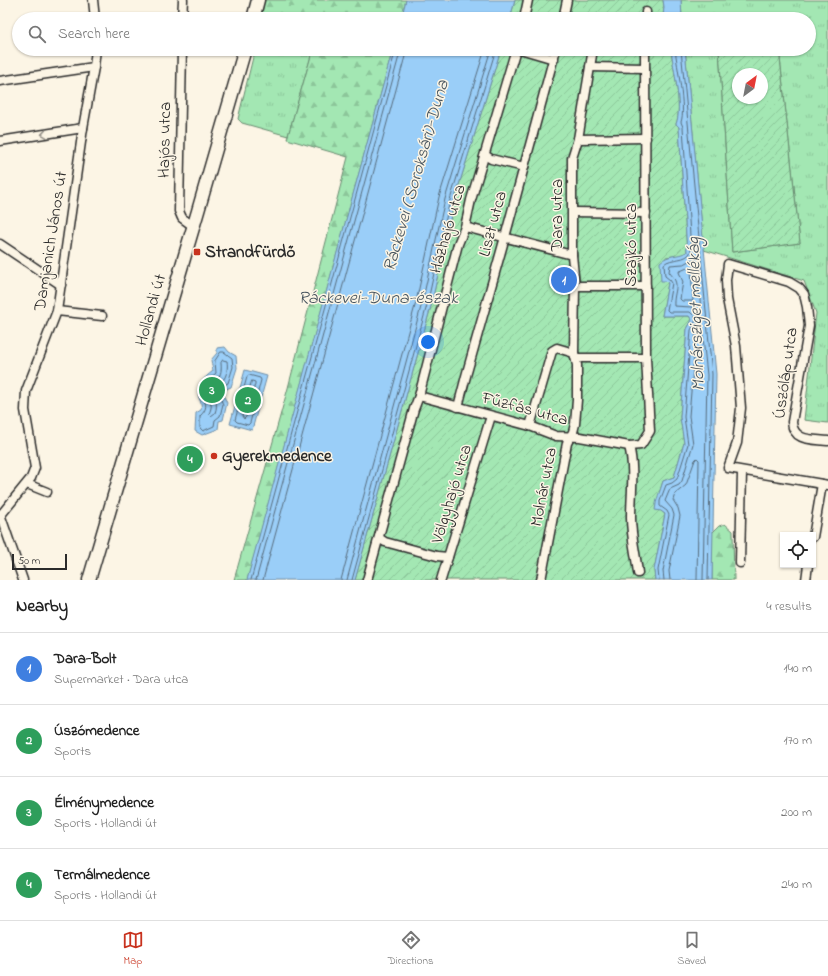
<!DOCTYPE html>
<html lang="en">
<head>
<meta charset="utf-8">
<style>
  body { margin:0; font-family:"Indie Flower",sans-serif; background:#f6f6f6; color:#222 }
  .controls { position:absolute; right:12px; bottom:12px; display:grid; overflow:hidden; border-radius:0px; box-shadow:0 1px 3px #0004 }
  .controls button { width:36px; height:36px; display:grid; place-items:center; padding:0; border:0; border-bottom:1px solid #e0e0e0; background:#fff; color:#222; font:20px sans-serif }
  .compass { position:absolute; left:732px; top:68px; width:36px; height:36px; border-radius:50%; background:#fff; box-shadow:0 1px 3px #0004; rotate:32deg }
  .scale { position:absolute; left:12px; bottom:10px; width:55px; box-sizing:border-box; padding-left:4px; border:2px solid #2b2b2b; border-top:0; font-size:11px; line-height:14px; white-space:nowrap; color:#2b2b2b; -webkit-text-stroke:3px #fcf5e5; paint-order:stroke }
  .you { position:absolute; left:428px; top:342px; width:14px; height:14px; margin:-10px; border:3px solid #fff; border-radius:50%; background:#1a73e8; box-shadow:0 0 0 6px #1a73e833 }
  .badge { display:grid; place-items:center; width:26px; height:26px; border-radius:50%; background:#c8321e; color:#fff; font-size:13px; font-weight:700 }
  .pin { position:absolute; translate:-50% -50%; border:2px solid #fff; box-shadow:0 1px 4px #0006 }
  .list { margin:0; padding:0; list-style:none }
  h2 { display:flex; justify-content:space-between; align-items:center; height:52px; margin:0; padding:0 16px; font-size:17px }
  h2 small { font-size:13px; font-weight:400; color:#767676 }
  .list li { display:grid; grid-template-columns:26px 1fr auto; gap:12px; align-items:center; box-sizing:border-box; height:72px; padding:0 16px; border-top:1px solid #e0e0e0 }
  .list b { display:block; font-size:15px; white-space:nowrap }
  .list p { margin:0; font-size:13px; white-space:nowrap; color:#767676 }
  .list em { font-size:13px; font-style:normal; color:#767676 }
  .icon { flex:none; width:22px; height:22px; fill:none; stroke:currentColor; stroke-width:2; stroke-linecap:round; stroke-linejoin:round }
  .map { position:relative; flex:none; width:828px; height:580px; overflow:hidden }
  .search { position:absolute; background:#fff; box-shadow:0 1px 3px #0004; left:12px; right:12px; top:12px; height:44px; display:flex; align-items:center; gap:10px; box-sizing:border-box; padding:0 14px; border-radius:22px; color:#767676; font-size:15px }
  .sheet { height:340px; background:#fff }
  nav { display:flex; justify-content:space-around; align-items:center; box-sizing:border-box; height:56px; border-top:1px solid #e0e0e0; background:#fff; font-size:11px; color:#767676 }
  nav a { display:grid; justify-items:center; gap:2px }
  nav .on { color:#c8321e }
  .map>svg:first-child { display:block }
  .grass { fill:url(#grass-tufts); stroke:#67896f }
  .forest { fill:url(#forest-firs); stroke:#67896f }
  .garden { fill:url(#garden-furrows); stroke:#67896f; fill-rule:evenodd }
  .water { fill:#9acef8; stroke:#6e8da6 }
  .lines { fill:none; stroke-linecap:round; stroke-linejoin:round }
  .shore { stroke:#576c7d; stroke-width:1 }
  .street-casing { stroke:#2b2b2b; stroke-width:11 }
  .secondary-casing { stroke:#2b2b2b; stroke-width:15 }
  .street { stroke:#fcf5e5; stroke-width:8 }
  .secondary { stroke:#fcf5e5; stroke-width:12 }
  .oneway { stroke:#949088 }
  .poi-dot { fill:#c8321e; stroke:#fcf5e5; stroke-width:1.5 }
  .labels { text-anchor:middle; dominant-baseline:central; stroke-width:3; stroke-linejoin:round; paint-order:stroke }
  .street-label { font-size:17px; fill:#2b2b2b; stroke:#fcf5e5 }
  .poi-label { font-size:17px; font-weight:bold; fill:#2b2b2b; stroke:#fcf5e5; text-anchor:start }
  .water-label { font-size:18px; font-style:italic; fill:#47545e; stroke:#fcf5e5 }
</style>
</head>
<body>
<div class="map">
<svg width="828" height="580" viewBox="0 0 828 580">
  <defs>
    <pattern id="grass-tufts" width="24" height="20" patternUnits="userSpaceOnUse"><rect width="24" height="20" fill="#a3e7b3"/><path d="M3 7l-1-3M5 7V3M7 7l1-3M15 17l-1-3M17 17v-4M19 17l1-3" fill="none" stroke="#8cc69a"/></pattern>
    <pattern id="forest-firs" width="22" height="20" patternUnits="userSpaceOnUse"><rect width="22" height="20" fill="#a3e7b3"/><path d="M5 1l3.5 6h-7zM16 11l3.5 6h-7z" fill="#8cc69a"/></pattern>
    <pattern id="garden-furrows" width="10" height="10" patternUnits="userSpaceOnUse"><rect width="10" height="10" fill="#a3e7b3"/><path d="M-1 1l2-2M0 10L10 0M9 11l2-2" fill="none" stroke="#8cc69a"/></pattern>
  </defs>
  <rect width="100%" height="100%" fill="#fcf5e5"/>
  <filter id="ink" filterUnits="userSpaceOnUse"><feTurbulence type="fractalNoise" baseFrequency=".025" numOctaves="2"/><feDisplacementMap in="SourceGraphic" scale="8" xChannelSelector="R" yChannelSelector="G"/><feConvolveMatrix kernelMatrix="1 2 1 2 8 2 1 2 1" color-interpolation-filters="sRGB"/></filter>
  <g filter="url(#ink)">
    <g class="grass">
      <polygon points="681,0 828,0 828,423 804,420 816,313 804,281 704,250 685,49 719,49 732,252 800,243 779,49 809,49 809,19 682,19"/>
      <polygon points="255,49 313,49 288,136 242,123 238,119"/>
    </g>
    <g class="forest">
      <polygon points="264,0 406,0 401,19 261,19"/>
      <polygon points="313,49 393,49 251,567 247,580 234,580 288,388 348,157 287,139"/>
      <polygon points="725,524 733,531 734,580 712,580 712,533 719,526"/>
    </g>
    <g class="garden">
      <polygon points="515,0 663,0 664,7 663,17 654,18 654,19 510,19"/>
      <path d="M 501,49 L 671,49 C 673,68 683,107 676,124 L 679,127 L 687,252 L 681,255 L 666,257 L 666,281 L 668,283 L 662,316 L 689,316 L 692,320 L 687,329 L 680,417 L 684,443 L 674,477 L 663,481 L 660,491 L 661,511 L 665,514 L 654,570 L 655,580 L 355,580 L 431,306 L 454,201 Z"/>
      <path d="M 719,49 L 779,49 L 800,243 L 732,252 ZM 738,74 L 762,74 L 762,98 L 738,98 Z"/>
    </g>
    <g class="water">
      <polygon points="406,0 515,0 510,19 401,19"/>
      <polygon points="663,0 681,0 682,19 654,19 654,18 663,17 664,7"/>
      <polygon points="393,49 501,49 454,201 431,306 355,580 247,580"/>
      <path d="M 671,49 L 685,49 L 716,374 L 712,580 L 655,580 L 654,570 L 665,514 L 661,511 L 655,510 C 656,499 660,492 663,481 L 674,477 L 684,443 L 680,417 L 687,329 L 692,320 L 689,316 L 662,316 L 668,283 L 666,281 L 661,281 L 660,262 C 669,254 677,257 687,252 L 679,127 L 676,124 C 683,107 673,68 671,49 Z"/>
      <path d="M 225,347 L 229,352 L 236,356 L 237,368 L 231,387 C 222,390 223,395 227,403 L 223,420 L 219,421 L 218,429 L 202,435 L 195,431 L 196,413 L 201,410 C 202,405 201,403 199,398 C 196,385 204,378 213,371 L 211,360 L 217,353 L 217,348 Z"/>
      <polygon points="245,370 267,376 252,430 230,424"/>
      <circle cx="190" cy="458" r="9"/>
    </g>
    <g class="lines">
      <g class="shore">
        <polyline points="681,49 712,374 708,580"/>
        <path d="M 693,259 L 696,260 L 701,310 L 699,312 L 691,307 L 674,306 C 673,290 682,286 669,272 L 670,265 L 683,264 Z"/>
        <polygon points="688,268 691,270 693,300 692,301 682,301 680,299 683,282 679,272"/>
        <path d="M 221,352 L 224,352 L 232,358 L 233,367 L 228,383 C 218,388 218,395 223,404 L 220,416 L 215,420 L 214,426 L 203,431 L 200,428 L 200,416 C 213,404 199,399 203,387 C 205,381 212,377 216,373 L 215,361 Z"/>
        <path d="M 223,360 L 227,361 C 228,367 227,376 223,380 C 220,383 216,385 215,390 C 213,400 219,402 215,413 L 211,416 L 209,414 C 210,411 212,407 211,404 C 210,398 206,394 208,388 C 213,375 223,383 221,363 Z"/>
        <polygon points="249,375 260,378 261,380 250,423 248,425 237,422 235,420 247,377"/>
        <polygon points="252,381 255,382 255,384 246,417 244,419 242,416 251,383"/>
        <polyline points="251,580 396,49"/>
        <polyline points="256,580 401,49"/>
        <polyline points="263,580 407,49"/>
        <polyline points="341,580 416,302 439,197 485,49"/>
        <polyline points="347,580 422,303 445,199 491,49"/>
        <polyline points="352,580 427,305 450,200 496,49"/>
        <path d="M 659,580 L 658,570 L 669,515 L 667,511 L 660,506 L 660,501 L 666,485 L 672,483 L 677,479 L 688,444 L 684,417 L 691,330 L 696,320 L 695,317 L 690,312 L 669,312 L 667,310 L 672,283 L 670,280 L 665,276 L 664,264 C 671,257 687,262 691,251 L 683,127 L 681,122 C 686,108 677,66 675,49"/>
        <polyline points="664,580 663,571 674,515 672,509 665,501 670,489 679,485 682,481 693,444 689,416 696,332 700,326 702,328 707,375 703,580"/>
        <polyline points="670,580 669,571 680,516 678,508 673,500 675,494 686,485 695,460 697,458 699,460 697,580"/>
      </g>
      <g class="street-casing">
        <g id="street">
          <polyline points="93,0 95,19"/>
          <polyline points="182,19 183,0"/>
          <polyline points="524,19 528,0"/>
          <polyline points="563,19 567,0"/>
          <polyline points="646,19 646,12"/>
          <polyline points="182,49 179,211 182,218 193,226"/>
          <polyline points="520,49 554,59"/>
          <polyline points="590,67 645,68"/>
          <polyline points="0,81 94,67"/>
          <polyline points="578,139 646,138"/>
          <polyline points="0,141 83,128"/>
          <polyline points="485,155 491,159 524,167"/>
          <polyline points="573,212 646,213"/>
          <polyline points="465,227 572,255"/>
          <polyline points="0,244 61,285"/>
          <polyline points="575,286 646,286"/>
          <polyline points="57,311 102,316"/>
          <polyline points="576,358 646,358"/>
          <polyline points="419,396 530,426 556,436 580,437 629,446 641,445 650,431 646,358 645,49"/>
          <polyline points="458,407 466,376 505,237 556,49"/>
          <polyline points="530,426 552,351 557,348 574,353"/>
          <path d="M 828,441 C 814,439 793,442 792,422 L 809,326 L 807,307 L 804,294 L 799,288 L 789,282 L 728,264 L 726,280 L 727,299 L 736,346 L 741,408 L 737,443 L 728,468 L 828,485"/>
          <path d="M 629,446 C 635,469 631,494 631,518 C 631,536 636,555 638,573"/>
          <polyline points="27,484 47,492"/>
          <polyline points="0,514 23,580"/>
          <polyline points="0,516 31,478 35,468 25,410 26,391 57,311 83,128 94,67 96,49"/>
          <polyline points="813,537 822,484"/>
          <polyline points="379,538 385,542 437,556 448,557"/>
          <polyline points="740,563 742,472"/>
          <polyline points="367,580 414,409 419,396 458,244 465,227 471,200 516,49"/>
          <polyline points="441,580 491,416"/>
          <polyline points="541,580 567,443 573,432 575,424 577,400 577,365 574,353 575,286 572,255 572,158 578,139 593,49"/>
          <polyline points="806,580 808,565"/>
        </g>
      </g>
      <g class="secondary-casing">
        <g id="secondary">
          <polyline points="253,19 258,0"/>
          <polyline points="89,580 198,211 245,49"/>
        </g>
      </g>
      <use href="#street" class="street"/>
      <use href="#secondary" class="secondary"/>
    </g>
    <defs><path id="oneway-chevron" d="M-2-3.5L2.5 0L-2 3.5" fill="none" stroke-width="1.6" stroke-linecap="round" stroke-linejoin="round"/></defs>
    <use class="oneway" href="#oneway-chevron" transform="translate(44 134) rotate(171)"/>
  </g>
  <g class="poi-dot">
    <rect x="193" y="248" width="8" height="8" rx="2"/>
    <circle cx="214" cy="456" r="4"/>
  </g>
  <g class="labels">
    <g class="street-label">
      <text transform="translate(165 140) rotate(-89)">Hajós utca</text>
      <text transform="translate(557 215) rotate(-90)">Dara utca</text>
      <text transform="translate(493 224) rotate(-75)">Liszt utca</text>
      <text transform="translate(448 229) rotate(-74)">Házhajó utca</text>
      <text transform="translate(51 241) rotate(-81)">Damjanich János út</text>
      <text transform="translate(631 245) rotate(-90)">Szajkó utca</text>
      <text transform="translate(151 310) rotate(-74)">Hollandi út</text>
      <text transform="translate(786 373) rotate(-82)">Úszóláp utca</text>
      <text transform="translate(525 409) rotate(15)">Fűzfás utca</text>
      <text transform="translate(544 487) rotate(-79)">Molnár utca</text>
      <text transform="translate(452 494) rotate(-73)">Völgyhajó utca</text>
    </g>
    <g class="poi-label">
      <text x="205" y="252">Strandfürdő</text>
      <text x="222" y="456">Gyerekmedence</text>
    </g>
    <g class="water-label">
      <text transform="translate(417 176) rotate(-74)">Ráckevei (Soroksári)-Duna</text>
      <text x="378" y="299">Ráckevei-Duna-észak</text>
      <text transform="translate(697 314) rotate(-92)">Molnársziget mellékág</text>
    </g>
  </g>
</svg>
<div class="controls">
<button><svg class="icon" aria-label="locate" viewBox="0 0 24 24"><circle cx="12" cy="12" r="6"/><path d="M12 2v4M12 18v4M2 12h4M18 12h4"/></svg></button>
</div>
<svg class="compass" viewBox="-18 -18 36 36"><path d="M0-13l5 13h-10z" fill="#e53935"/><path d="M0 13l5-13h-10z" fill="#767676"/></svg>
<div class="scale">50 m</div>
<div class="you"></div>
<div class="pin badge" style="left:564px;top:280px;background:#3f7fe0">1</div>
<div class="pin badge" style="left:248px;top:400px;background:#2e9e5b">2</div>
<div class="pin badge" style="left:212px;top:390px;background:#2e9e5b">3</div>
<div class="pin badge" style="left:190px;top:459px;background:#2e9e5b">4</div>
<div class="search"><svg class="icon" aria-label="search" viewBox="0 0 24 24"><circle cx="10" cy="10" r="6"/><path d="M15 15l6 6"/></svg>Search here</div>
</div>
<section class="sheet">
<h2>Nearby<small>4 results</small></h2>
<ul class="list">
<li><span class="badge" style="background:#3f7fe0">1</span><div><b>Dara-Bolt</b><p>Supermarket · Dara utca</p></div><em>140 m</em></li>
<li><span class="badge" style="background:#2e9e5b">2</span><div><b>Úszómedence</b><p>Sports</p></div><em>170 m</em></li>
<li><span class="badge" style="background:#2e9e5b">3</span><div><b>Élménymedence</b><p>Sports · Hollandi út</p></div><em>200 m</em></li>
<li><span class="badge" style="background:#2e9e5b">4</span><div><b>Termálmedence</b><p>Sports · Hollandi út</p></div><em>240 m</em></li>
</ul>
</section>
<nav>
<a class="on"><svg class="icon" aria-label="map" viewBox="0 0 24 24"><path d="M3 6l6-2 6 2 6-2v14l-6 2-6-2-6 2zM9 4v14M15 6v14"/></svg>Map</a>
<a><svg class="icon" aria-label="directions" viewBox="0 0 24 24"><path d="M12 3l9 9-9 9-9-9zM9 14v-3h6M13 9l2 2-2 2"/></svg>Directions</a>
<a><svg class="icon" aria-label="saved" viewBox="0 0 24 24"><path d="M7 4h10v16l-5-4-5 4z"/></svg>Saved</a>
</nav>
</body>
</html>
